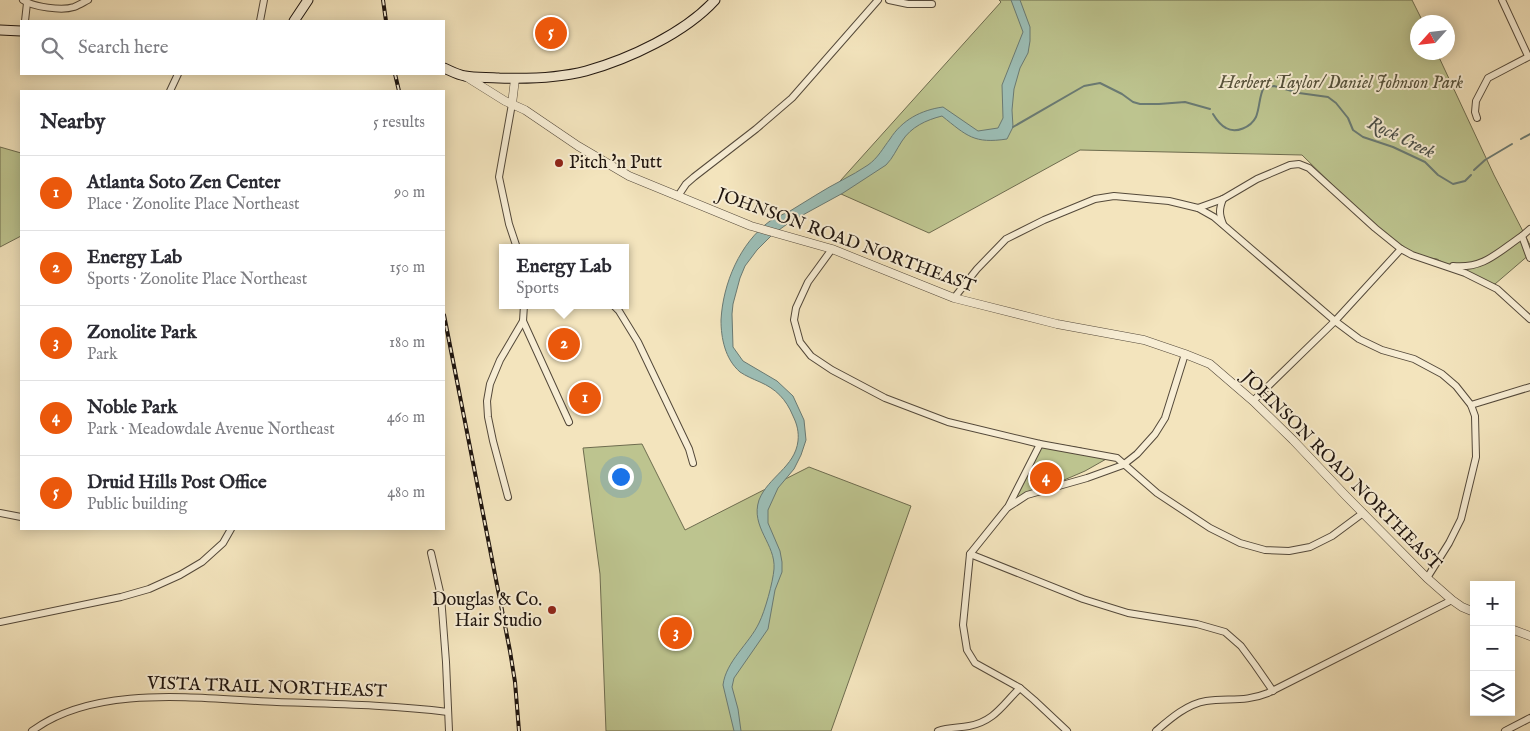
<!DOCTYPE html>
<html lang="en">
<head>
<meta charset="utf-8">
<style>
  body { margin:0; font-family:"IM FELL English",serif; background:#f2f2f3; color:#2b2b33 }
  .controls { position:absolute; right:15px; bottom:15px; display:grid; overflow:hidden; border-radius:0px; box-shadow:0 2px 12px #0003 }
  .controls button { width:45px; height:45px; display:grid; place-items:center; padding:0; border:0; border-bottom:1px solid #e1e1e2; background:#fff; color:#2b2b33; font:25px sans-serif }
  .compass { position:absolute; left:1410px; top:15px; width:45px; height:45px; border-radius:50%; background:#fff; box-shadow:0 2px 12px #0003; rotate:243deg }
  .you { position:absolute; left:620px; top:476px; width:18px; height:18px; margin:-12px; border:4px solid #fff; border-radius:50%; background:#1a73e8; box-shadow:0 0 0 8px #1a73e833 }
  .badge { display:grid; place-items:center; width:32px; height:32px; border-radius:50%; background:#ea580c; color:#fff; font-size:16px; font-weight:700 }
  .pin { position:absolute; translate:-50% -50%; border:2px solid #fff; box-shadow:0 1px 5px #0006 }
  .popup { position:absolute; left:499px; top:244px; width:130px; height:65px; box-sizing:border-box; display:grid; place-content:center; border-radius:0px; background:#fff; filter:drop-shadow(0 1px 4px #0005); font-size:16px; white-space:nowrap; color:#7c7c81 }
  .popup b { font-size:19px; color:#2b2b33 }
  .popup::after { content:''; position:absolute; left:50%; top:100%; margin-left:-10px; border:10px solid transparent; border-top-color:#fff }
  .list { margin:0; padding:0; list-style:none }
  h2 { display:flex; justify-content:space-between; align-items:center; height:65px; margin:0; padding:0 20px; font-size:21px }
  h2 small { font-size:16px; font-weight:400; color:#7c7c81 }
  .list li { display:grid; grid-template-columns:32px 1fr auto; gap:15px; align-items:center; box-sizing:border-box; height:75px; padding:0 20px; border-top:1px solid #e1e1e2 }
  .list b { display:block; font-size:19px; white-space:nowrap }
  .list p { margin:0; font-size:16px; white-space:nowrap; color:#7c7c81 }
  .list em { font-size:16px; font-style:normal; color:#7c7c81 }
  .icon { flex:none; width:28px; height:28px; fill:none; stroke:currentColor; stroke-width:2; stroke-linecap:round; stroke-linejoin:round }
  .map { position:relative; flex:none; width:1530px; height:731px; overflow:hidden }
  .search { position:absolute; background:#fff; box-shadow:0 2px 12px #0003; left:20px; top:20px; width:425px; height:55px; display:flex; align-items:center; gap:12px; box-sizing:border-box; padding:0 18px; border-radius:0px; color:#7c7c81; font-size:19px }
  .panel { position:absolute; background:#fff; box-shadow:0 2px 12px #0003; left:20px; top:90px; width:425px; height:440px; border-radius:0px }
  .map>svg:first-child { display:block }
  .green { fill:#bdc48f; stroke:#6e6c4f }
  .water { fill:#9cbeb6; stroke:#6a7a73 }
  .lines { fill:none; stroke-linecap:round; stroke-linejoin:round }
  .stream { stroke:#6a7a73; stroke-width:2 }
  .minor-casing { stroke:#54493a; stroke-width:8 }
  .tertiary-casing { stroke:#54493a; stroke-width:9 }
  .secondary-casing { stroke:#1f150f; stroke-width:11 }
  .minor { stroke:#f7edd4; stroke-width:6 }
  .tertiary { stroke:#f7edd4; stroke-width:8 }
  .secondary { stroke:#f7edd4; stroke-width:9 }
  .rail-casing { stroke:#1f150f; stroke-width:4 }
  .rail { stroke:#f7edd4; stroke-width:2; stroke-dasharray:5.5; stroke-linecap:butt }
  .poi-dot { fill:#8f2418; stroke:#f7edd4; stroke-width:2 }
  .labels { text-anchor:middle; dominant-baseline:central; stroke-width:4; stroke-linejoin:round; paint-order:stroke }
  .park-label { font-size:18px; font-style:italic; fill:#56523c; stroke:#f7edd4 }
  .poi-label { font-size:18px; fill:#1f150f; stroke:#f7edd4; text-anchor:start }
  .street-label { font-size:18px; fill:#1f150f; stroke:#f7edd4 }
  .water-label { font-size:19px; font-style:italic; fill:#4b5049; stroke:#f7edd4 }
</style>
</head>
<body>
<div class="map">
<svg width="1530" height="731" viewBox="0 0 1530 731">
  <rect width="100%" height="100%" fill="#f3e4bd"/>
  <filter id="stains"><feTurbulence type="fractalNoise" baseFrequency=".004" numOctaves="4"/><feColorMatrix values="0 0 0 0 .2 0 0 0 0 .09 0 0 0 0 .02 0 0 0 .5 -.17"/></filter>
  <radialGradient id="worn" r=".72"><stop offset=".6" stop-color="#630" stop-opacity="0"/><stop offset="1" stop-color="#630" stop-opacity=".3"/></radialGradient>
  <g class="green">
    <polygon points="999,0 1412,0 1423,22 1418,22 1418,52 1437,53 1494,175 1530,245 1530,254 1495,284 1470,279 1437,259 1403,254 1302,155 1080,150 929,233 832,190 1001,2"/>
    <polygon points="0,147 21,153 21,236 0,247"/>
    <polygon points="1043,442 1081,448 1108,458 1085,471 1013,502"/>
    <polygon points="642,444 685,530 809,467 911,506 831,731 606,731 600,574 583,448"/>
  </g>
  <path class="water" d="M 1011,0 L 1020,0 L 1030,27 L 1030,41 L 1028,53 L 1020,68 L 1014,89 L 1012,110 L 1013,127 L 1007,139 C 974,144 967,136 942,116 C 926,120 911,127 902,141 C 896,150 893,158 886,165 L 843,193 L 790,222 L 772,235 L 757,250 L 745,266 L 740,278 L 733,304 L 732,314 L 733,347 L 743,361 L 777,381 L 793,396 L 804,420 L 806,440 L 801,455 L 794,469 L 778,488 L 768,510 L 768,523 L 780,551 L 782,562 L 782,572 L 775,590 L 768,629 L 734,678 L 732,687 L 738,709 L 741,731 L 734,731 L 723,685 C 726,661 749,644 759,623 C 765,611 773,582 774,569 C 776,544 750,527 759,500 C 768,477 795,467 798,441 C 799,432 797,424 793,416 C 786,399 776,389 760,382 C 753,379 746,376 740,372 C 725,359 721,338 721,320 C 723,283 740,243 770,221 C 776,217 784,214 790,211 C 799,206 807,200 816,195 C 833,184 852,176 868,165 C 878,158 883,148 890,139 C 902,120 921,110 943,107 L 978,131 L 998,128 L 1003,118 L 1002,85 L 1023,32 Z"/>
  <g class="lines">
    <g class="stream">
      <path d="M 1213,114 C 1216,119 1220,125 1226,128 C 1236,134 1251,127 1256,117 C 1260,107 1259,96 1264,87 L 1274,86 L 1299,93 L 1328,97 L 1336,103 L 1348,118 L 1353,130 L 1363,137 L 1393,147 L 1425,162 L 1438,175 L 1453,184 L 1465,181 L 1471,175"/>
      <polyline points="1013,127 1084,86 1100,83 1122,94 1133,102 1140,104 1159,104 1185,102 1210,109"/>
      <polyline points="1521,139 1530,134"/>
      <polyline points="1474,170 1485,160 1512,144"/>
    </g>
    <g class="minor-casing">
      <g id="minor">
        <path d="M 23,0 C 33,7 62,11 74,7 C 79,5 84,2 88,0"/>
        <polyline points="889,0 908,4 932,4"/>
        <polyline points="1502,0 1528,56"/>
        <polyline points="25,21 27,3"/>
        <polyline points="260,21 264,0"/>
        <polyline points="170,91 178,74"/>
        <polyline points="512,104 499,177 509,224 517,248"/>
        <polyline points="1477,118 1475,112 1476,101 1488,78 1530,56"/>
        <polyline points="678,196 686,184 694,177 756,129 792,98 878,0"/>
        <path d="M 1223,199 C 1219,209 1219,214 1223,224"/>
        <polyline points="1198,208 1223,199 1257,179 1290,165 1299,164 1309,168 1375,228 1401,249 1412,255 1465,273 1497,289 1530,319"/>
        <polyline points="1530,229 1522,236 1530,258"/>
        <polyline points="832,249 808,282 796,308 794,320 800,342 811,356 832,370 885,398 948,422 1040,444 1117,458 1157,493 1210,528 1240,543 1265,550 1289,551 1310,547 1332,536 1363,513"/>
        <path d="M 1453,266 C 1484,269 1498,252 1522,236"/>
        <polyline points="954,298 977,269 1006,239 1044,220 1095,199 1114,196 1169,201 1198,208 1214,217 1335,321 1359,339 1382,350 1414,359 1442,374 1456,386 1471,405 1475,416 1476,457 1461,519 1449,543 1427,578"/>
        <polyline points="613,305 619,311 638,342 689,449 693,463"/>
        <polyline points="523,321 569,422"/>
        <polyline points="1253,401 1335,321 1401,249"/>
        <polyline points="1471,405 1530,387"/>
        <polyline points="508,497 493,441 488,417 487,401 490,384 500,360 523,321 524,305"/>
        <polyline points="1008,507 1040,444"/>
        <polyline points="0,513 21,517"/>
        <polyline points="431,553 441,596 446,662 449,731"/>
        <polyline points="970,554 1083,599 1128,613 1197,624 1225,632 1241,646 1255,665 1273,691"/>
        <polyline points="0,622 121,597 149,589 180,575 202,562 223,543 231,529"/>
        <path d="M 32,731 C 96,683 201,699 277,702 C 334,704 392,705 448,712"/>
        <path d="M 938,731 C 948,727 958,728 969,726 C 995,721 1003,704 1020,688"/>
        <polyline points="1067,731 1034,700 1020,688 975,663 967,650 963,625 970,554 1007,508 1027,495 1087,478 1123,465 1137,454 1155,434 1165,418 1185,354"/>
        <path d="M 1156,731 C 1170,719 1187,704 1206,701 C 1229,698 1246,702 1268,693 L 1452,600"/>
        <polyline points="1505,731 1530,718"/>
      </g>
    </g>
    <g class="tertiary-casing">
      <g id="tertiary">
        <polyline points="465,76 505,101 525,110 578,146 629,176 751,226 832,249 954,298 1057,324 1144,340 1185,354 1210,364 1253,401 1293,440 1346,496 1427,578 1452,600 1462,607 1474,612"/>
        <polyline points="512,104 515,79"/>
        <polyline points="1511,629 1530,636"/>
      </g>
    </g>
    <g class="secondary-casing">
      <g id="secondary">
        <polyline points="294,21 308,0"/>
        <polyline points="0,30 21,31"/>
        <path d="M 444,68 C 451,71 458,75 465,76 C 476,78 488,77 499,78 C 528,79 559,78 586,71 C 629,59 685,33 715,0"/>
      </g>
    </g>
    <use href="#minor" class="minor"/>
    <use href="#tertiary" class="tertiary"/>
    <use href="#secondary" class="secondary"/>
    <g class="rail-casing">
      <g id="rail">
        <polyline points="383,0 386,21"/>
        <polyline points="395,74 399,91"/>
        <polyline points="444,315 510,651 515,682 519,731"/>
      </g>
    </g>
    <use href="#rail" class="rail"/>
  </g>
  <g class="poi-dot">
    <circle cx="559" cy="163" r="5"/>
    <circle cx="552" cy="610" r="5"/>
  </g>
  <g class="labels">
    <g class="park-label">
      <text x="1341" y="83">Herbert Taylor/ Daniel Johnson Park</text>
    </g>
    <g class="poi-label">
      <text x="569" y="163">Pitch 'n Putt</text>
      <text x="542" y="600" text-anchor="end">Douglas &amp; Co.<tspan x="542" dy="21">Hair Studio</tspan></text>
    </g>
    <g class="street-label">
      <text transform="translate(846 241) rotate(20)">JOHNSON ROAD NORTHEAST</text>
      <text transform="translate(1341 471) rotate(45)">JOHNSON ROAD NORTHEAST</text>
      <text transform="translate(267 688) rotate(2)">VISTA TRAIL NORTHEAST</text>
    </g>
    <g class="water-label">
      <text transform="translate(1401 138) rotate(26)">Rock Creek</text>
    </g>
  </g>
  <rect width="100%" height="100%" filter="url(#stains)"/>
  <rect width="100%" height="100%" fill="url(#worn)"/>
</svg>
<div class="controls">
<button>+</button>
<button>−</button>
<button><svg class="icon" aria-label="layers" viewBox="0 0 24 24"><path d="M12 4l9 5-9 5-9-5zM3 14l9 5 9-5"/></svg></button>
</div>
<svg class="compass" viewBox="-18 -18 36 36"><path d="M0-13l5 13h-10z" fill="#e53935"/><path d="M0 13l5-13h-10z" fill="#7c7c81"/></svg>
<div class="you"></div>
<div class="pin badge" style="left:585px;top:398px">1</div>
<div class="pin badge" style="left:564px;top:344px">2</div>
<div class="popup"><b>Energy Lab</b>Sports</div>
<div class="pin badge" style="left:676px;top:633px">3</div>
<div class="pin badge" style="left:1046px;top:478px">4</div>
<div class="pin badge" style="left:551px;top:33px">5</div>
<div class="search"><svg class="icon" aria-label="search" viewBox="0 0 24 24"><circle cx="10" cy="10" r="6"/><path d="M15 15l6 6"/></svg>Search here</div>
<section class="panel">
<h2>Nearby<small>5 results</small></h2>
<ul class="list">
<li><span class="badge">1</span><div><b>Atlanta Soto Zen Center</b><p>Place · Zonolite Place Northeast</p></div><em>90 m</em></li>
<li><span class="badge">2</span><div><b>Energy Lab</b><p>Sports · Zonolite Place Northeast</p></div><em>150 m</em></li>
<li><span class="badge">3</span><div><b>Zonolite Park</b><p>Park</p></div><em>180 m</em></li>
<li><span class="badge">4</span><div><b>Noble Park</b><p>Park · Meadowdale Avenue Northeast</p></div><em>460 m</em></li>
<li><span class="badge">5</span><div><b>Druid Hills Post Office</b><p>Public building</p></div><em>480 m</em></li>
</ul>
</section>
</div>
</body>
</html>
